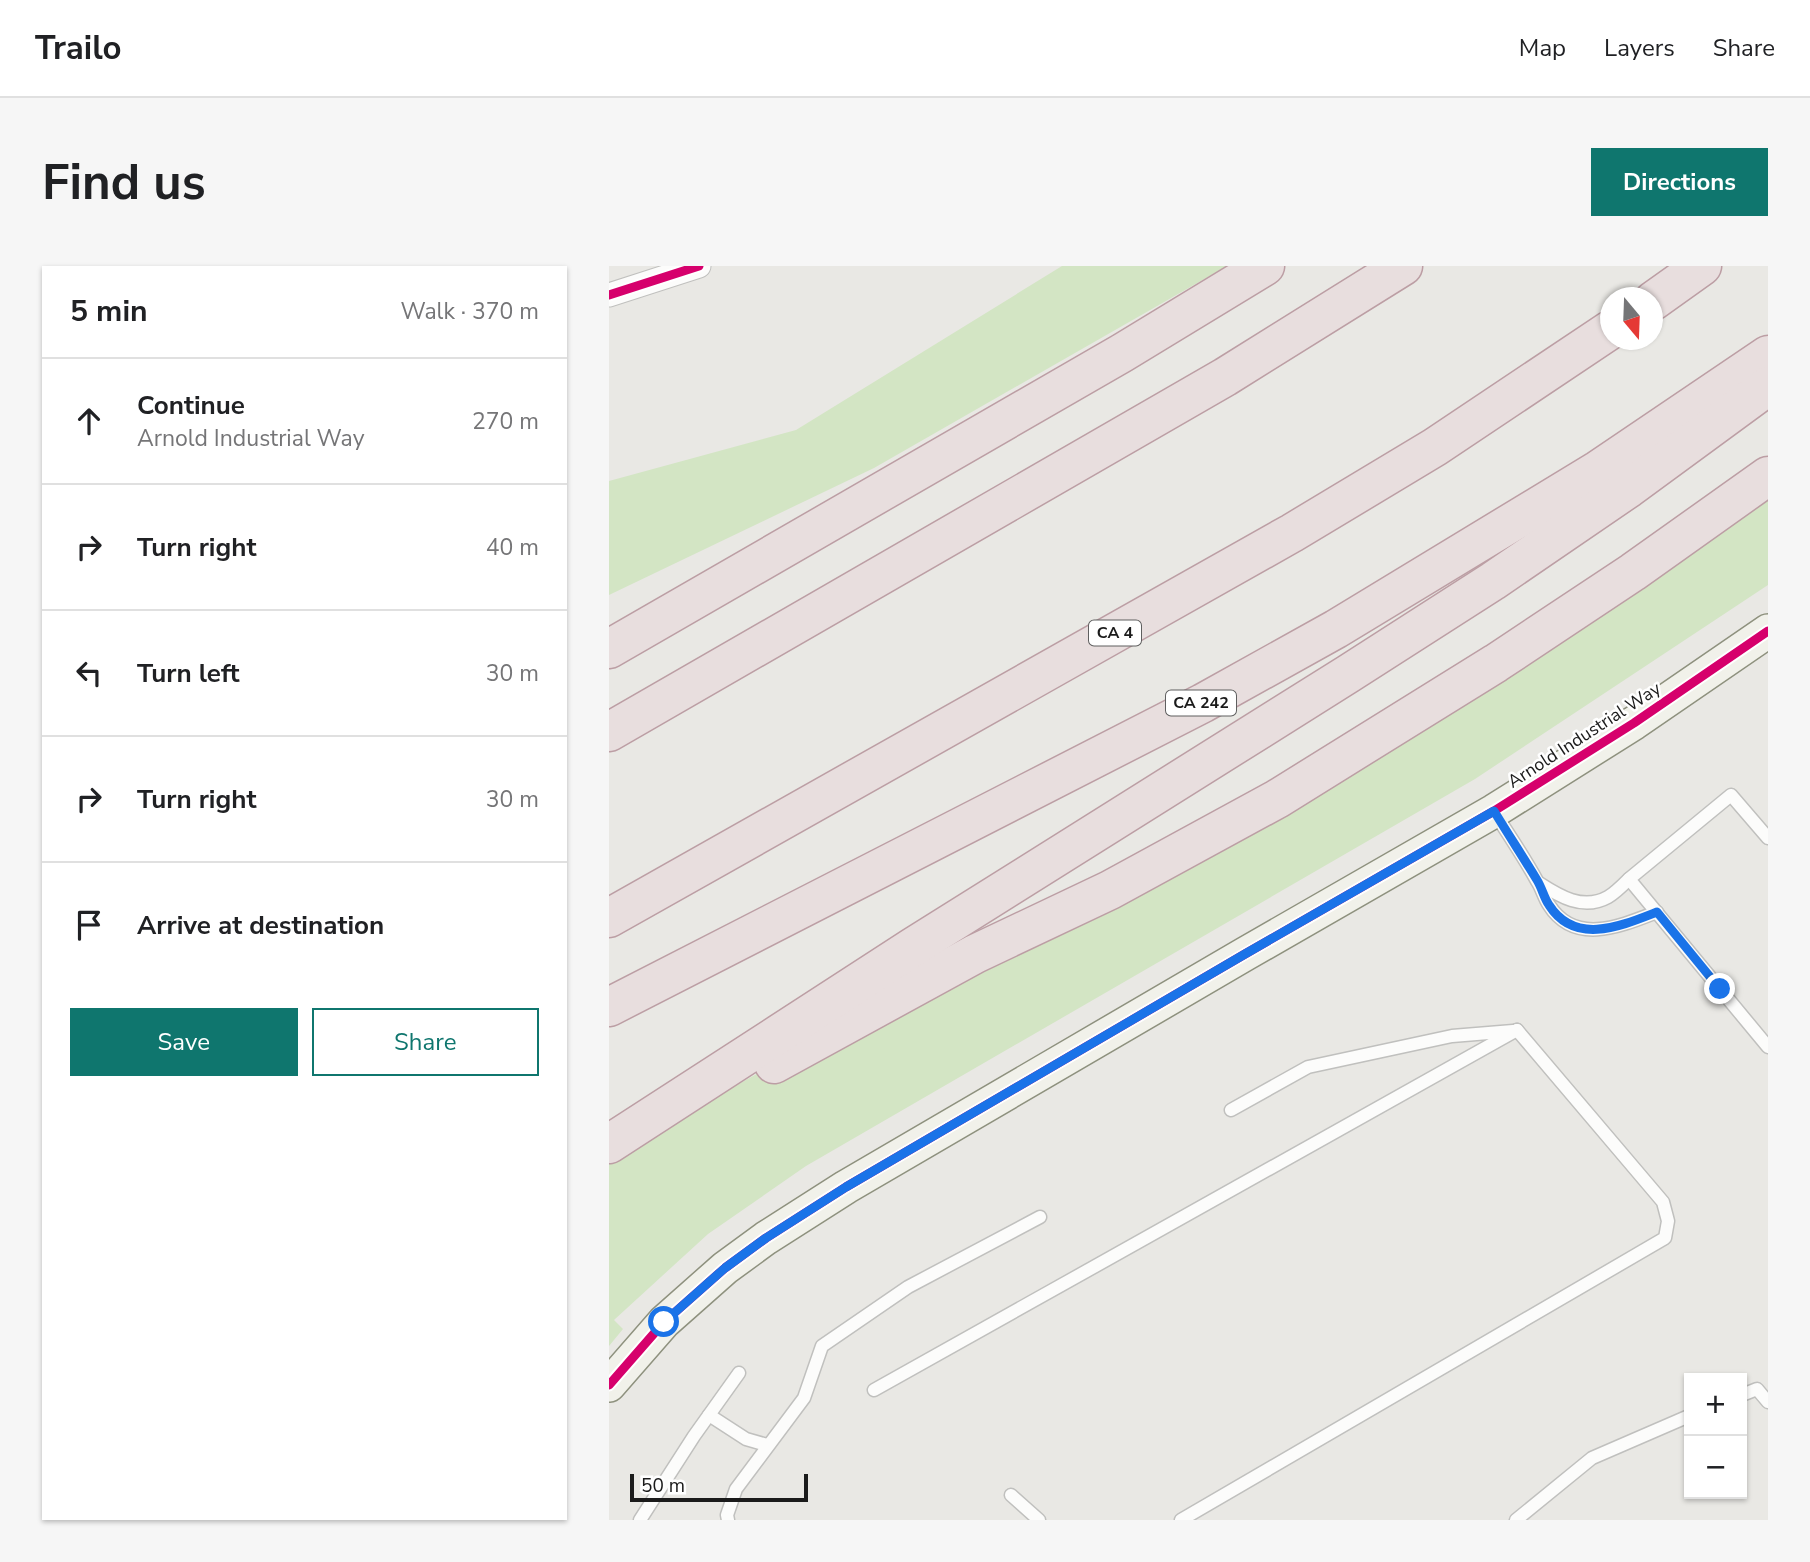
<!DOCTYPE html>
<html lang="en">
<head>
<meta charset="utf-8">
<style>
  body { margin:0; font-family:"Nunito Sans",sans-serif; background:#f6f6f6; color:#202124 }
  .controls { position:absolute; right:21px; bottom:21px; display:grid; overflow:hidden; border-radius:0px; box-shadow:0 2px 5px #0004 }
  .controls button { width:63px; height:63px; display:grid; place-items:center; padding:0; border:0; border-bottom:2px solid #e0e0e0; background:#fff; color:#202124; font:35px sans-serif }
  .compass { position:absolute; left:991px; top:21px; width:63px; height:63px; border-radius:50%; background:#fff; box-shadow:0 2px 5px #0004; rotate:161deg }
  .scale { position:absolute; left:21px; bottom:18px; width:178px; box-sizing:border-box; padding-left:7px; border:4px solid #1b1b1b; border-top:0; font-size:19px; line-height:24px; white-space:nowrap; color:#1b1b1b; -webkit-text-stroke:5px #fff; paint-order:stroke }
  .stop { position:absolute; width:21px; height:21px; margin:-16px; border:5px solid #1a73e8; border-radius:50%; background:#fff }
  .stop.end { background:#1a73e8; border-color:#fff; box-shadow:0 2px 7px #0008 }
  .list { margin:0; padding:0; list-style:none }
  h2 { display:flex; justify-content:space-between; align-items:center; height:91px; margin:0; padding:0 28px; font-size:30px }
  h2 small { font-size:23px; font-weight:400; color:#757577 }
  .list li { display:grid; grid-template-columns:46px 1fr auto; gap:21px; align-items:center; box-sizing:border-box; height:126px; padding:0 28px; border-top:2px solid #e0e0e0 }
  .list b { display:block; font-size:26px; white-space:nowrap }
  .list p { margin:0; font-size:23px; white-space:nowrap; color:#757577 }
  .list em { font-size:23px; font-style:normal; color:#757577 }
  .actions { display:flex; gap:14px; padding:21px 28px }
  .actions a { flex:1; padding:16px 0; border:2px solid #0f766e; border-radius:0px; text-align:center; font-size:24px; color:#0f766e }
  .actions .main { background:#0f766e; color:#fff }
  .icon { flex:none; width:38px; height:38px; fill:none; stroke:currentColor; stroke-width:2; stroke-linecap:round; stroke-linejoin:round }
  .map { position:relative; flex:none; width:1159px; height:1254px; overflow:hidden; border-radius:0px }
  header { display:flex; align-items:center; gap:42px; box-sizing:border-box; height:98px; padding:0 35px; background:#fff; border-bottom:2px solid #e0e0e0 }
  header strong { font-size:33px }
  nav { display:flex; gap:38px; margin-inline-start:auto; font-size:24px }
  .intro { display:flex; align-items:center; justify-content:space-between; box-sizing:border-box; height:168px; padding:0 42px }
  h1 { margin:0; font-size:49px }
  .button { padding:18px 32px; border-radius:0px; background:#0f766e; color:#fff; font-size:24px; font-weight:700 }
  main { display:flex; gap:42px; padding:0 42px }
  aside { flex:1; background:#fff; border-radius:0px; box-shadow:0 2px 5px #0004 }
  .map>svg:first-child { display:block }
  .grass { fill:#d3e5c4 }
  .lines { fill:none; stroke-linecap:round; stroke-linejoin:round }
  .lane-casing { stroke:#c0c0be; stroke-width:15 }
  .street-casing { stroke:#c0c0be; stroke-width:25 }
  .secondary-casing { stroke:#8e917e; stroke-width:36 }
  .highway-casing { stroke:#bc9ea4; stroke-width:41 }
  .lane { stroke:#fcfcfb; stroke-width:12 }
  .street { stroke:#fcfcfb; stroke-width:23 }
  .secondary { stroke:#f1f1ea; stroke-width:33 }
  .highway { stroke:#e8dede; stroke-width:38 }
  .cycleway-casing { stroke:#fff; stroke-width:13 }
  .cycleway { stroke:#d6006c; stroke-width:9 }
  .route { stroke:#1a73e8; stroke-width:9 }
  .labels { text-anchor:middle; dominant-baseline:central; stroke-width:5; stroke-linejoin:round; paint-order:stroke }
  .shield { fill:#fff; stroke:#5f5f5f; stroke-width:2 }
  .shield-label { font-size:16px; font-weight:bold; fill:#1b1b1b }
  .street-label { font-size:18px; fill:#1b1b1b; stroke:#fff }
</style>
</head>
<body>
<header>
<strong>Trailo</strong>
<nav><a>Map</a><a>Layers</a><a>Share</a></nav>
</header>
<div class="intro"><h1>Find us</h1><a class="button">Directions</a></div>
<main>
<aside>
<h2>5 min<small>Walk · 370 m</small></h2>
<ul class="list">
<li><svg class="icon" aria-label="ahead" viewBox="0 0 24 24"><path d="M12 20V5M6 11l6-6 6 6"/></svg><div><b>Continue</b><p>Arnold Industrial Way</p></div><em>270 m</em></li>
<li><svg class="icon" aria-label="right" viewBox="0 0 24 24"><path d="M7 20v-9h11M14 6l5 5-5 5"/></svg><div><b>Turn right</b></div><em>40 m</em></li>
<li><svg class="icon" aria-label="left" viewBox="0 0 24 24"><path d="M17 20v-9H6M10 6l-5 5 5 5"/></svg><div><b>Turn left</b></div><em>30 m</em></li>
<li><svg class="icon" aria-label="right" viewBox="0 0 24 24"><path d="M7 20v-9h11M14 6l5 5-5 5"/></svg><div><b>Turn right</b></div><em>30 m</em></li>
<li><svg class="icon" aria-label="arrive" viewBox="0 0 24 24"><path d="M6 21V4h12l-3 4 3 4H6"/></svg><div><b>Arrive at destination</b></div></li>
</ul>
<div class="actions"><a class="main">Save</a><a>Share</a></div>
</aside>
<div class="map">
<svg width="1159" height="1254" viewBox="0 0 1159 1254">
  <rect width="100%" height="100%" fill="#e9e8e4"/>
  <g class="grass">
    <polygon points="453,0 618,0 265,202 0,329 0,215 187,164"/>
    <polygon points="1159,210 1159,319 866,513 197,900 99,968 5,1054 14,1063 0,1080 0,889 366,688 501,624"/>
  </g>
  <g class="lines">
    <g class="lane-casing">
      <g id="lane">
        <path d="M 885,546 C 900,569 915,591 928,615 C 933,622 935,632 940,639 C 966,680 1012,660 1048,646"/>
        <polyline points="1159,572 1122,529 1020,613 1159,781"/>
        <path d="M 930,617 C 950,630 974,645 999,631 C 1006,627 1014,619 1020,613"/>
        <polyline points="622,844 699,801 843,770 904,765"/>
        <polyline points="265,1124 908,764"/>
        <polyline points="1133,1129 1148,1123 1159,1136"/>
        <polyline points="100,1149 137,1173 158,1179"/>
        <polyline points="402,1229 430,1254"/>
        <polyline points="31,1254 85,1170 130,1107"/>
        <polyline points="119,1254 118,1249 127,1223 195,1132 213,1080 299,1021 431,951"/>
        <polyline points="572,1254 1056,972 1059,955 1054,936 908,764"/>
        <polyline points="907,1254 983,1192 1080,1150"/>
      </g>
    </g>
    <g class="street-casing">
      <polyline id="street" points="0,29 90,0"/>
    </g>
    <g class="secondary-casing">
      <polyline id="secondary" points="0,1119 55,1056 116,1002 157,972 237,921 636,688 885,545 1025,457 1159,365"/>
    </g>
    <g class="highway-casing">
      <g id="highway">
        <polyline points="1044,35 1093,0"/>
        <polyline points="0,383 513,87 656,0"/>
        <polyline points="0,466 616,111 794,0"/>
        <polyline points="0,652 683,267 826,181 1001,64"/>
        <polyline points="0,741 594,437 727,363 989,204 1159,89"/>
        <polyline points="165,798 366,688 501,624 668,533 887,397 1024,306 1159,210"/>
        <polyline points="0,878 304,681 739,408 884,315 1020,222 1159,120"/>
      </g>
    </g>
    <use href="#lane" class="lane"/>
    <use href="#street" class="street"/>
    <use href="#secondary" class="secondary"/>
    <use href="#highway" class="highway"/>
    <g class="cycleway-casing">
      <g id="cycleway">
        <polyline points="0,29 90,0"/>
        <polyline points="0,1119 55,1056 116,1002 157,972 237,921 636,688 885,545 1025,457 1159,365"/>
      </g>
    </g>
    <use href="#cycleway" class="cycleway"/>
  </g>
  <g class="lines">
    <path class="route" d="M 55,1056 L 116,1002 L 157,972 L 237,921 L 636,688 L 885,545 C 899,568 914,591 928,614 C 933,622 935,632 940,639 C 966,680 1012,660 1048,646 L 1111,723"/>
  </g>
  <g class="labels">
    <g class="shield">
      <rect x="480" y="354.5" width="52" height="25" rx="5"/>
      <rect x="557" y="424.5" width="70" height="25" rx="5"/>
    </g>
    <g class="shield-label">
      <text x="506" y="367">CA 4</text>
      <text x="592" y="437">CA 242</text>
    </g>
    <g class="street-label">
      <text transform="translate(975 469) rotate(-33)">Arnold Industrial Way</text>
    </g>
  </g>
</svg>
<div class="controls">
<button>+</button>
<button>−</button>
</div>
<svg class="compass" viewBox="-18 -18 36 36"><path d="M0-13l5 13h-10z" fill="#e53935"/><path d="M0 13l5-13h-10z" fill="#757577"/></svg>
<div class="scale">50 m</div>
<div class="stop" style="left:55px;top:1056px"></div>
<div class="stop end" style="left:1111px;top:723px"></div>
</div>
</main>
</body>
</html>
